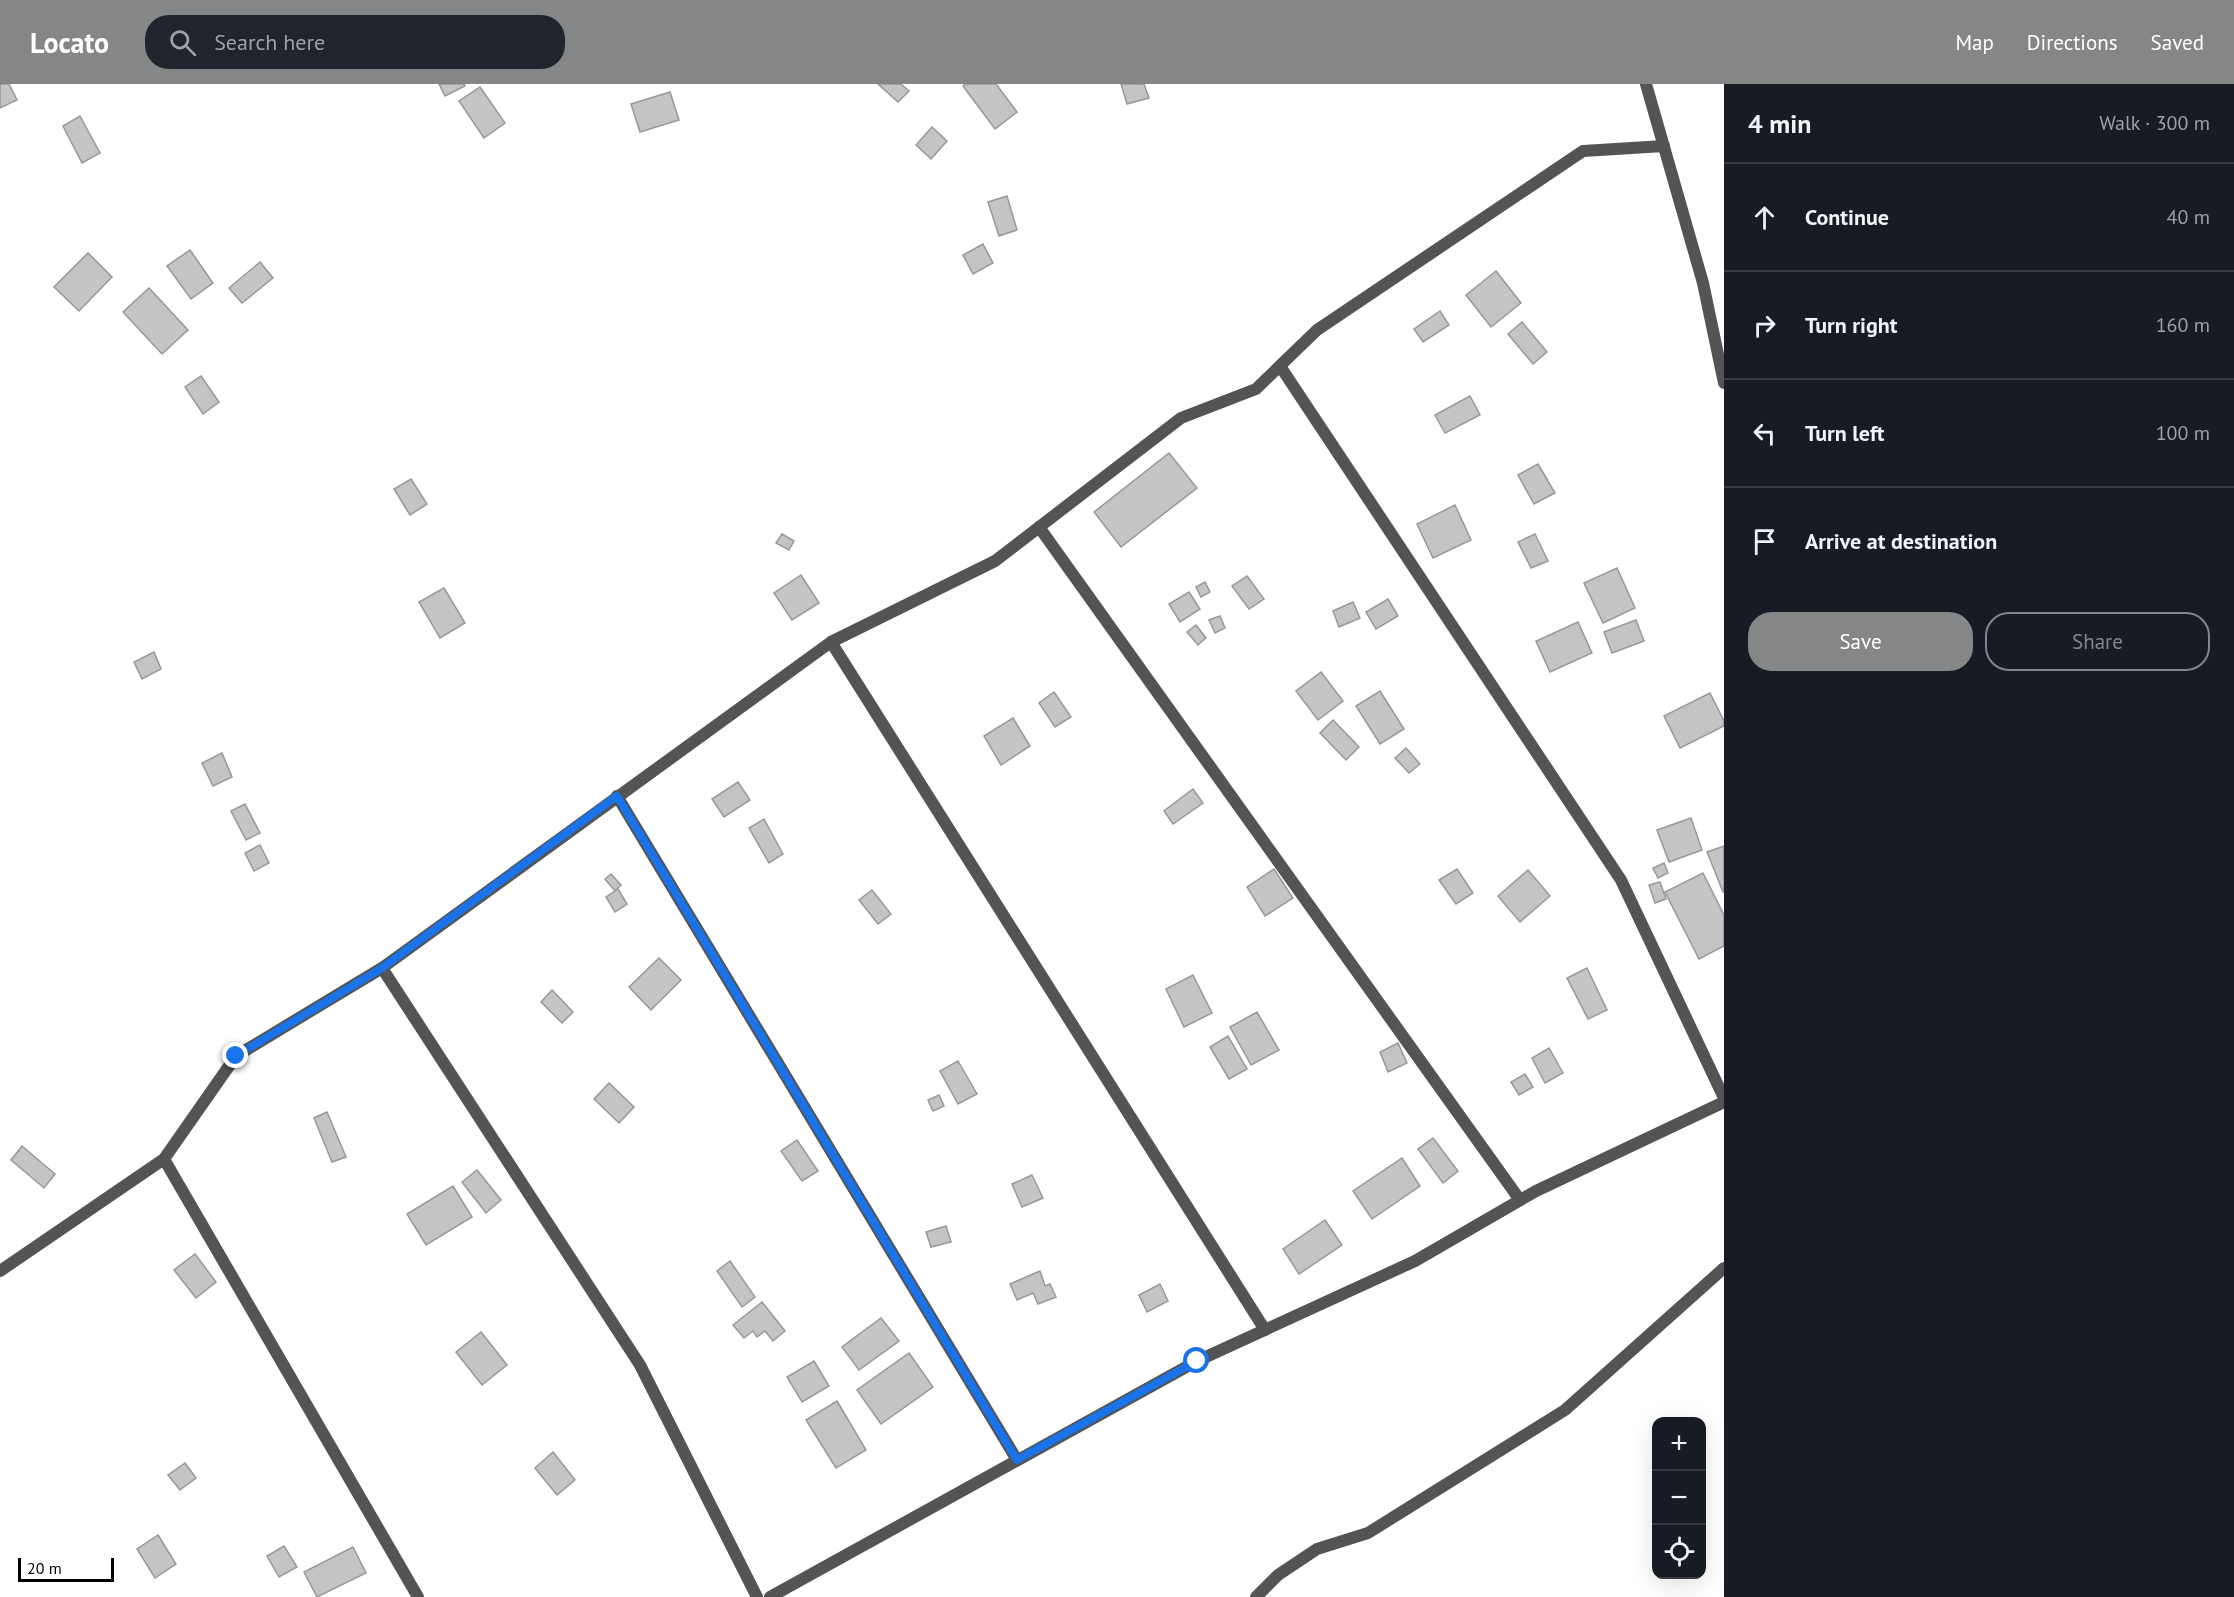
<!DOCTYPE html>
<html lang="en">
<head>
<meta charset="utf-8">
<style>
  body { margin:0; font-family:"PT Sans",sans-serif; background:#20242c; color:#f1f3f6 }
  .controls { position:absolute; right:18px; bottom:18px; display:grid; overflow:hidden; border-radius:12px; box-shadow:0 6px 24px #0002 }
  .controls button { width:54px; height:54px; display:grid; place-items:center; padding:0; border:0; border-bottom:2px solid #363941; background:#171b24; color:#f1f3f6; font:30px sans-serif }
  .scale { position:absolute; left:18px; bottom:15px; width:96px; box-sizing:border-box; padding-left:6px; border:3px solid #000; border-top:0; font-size:16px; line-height:21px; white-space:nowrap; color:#000; -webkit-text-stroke:4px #fff; paint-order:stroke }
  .stop { position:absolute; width:18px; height:18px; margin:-14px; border:4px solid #1a73e8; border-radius:50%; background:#fff }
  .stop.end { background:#1a73e8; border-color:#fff; box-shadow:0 2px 6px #0008 }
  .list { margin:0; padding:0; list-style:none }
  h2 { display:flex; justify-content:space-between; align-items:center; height:78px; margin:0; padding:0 24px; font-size:26px }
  h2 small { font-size:20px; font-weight:400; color:#9ea1a6 }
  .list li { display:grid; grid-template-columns:39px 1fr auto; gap:18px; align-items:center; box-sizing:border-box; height:108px; padding:0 24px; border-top:2px solid #363941 }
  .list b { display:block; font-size:22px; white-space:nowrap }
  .list em { font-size:20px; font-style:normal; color:#9ea1a6 }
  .actions { display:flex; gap:12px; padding:18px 24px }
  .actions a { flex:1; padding:14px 0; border:2px solid #858687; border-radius:24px; text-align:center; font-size:21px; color:#858687 }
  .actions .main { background:#858687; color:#fff }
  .icon { flex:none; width:33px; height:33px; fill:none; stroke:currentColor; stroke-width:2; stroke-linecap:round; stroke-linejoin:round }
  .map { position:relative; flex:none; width:1724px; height:1513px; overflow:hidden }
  header { display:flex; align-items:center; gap:36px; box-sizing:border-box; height:84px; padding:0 30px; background:#858687; color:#fff }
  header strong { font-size:28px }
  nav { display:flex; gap:33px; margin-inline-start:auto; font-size:21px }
  .search { width:420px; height:54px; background:#20242c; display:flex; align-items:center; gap:15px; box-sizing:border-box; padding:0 21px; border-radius:24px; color:#9ea1a6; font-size:22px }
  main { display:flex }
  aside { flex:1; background:#171b24 }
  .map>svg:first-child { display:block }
  .building { fill:#c4c4c4; stroke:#989898; stroke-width:1.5 }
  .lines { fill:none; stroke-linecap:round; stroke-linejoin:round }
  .street { stroke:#545454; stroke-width:12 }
  .route { stroke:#1a73e8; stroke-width:8 }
</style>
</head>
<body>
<header>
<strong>Locato</strong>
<div class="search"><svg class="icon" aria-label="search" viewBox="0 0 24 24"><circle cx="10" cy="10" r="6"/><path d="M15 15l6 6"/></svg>Search here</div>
<nav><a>Map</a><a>Directions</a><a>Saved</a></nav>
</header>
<main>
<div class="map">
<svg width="1724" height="1513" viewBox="0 0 1724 1513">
  <rect width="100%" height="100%" fill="#fff"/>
  <g class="building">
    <polygon points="0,0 9,0 17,16 0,24"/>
    <polygon points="439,0 464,0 465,2 445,12"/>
    <polygon points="878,0 901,0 909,7 898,18"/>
    <polygon points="965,0 996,0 1017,28 995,45 963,2"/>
    <polygon points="1121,0 1144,0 1149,14 1127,20"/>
    <polygon points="480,3 505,39 484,54 459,17"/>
    <polygon points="670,8 679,36 640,48 631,20"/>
    <polygon points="80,32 100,69 82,79 63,42"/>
    <polygon points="932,43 947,57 931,75 916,61"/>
    <polygon points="1007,112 1017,146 999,152 988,118"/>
    <polygon points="983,160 993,179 973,190 963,171"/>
    <polygon points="190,166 213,199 191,215 167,182"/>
    <polygon points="88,169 112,193 79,227 54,203"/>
    <polygon points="260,178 273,194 242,219 229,204"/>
    <polygon points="1496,187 1521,219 1491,243 1466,211"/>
    <polygon points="149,204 188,246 162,270 123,228"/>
    <polygon points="1440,227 1449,241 1423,258 1414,245"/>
    <polygon points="1522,238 1547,268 1533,280 1508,250"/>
    <polygon points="201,292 219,318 203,330 185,303"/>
    <polygon points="1470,312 1480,331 1445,349 1435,331"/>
    <polygon points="1169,369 1197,404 1121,463 1094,428"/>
    <polygon points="1538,380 1555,409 1534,420 1518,391"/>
    <polygon points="411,395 427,420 410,431 394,405"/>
    <polygon points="1455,421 1471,456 1433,474 1417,440"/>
    <polygon points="782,450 794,457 789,466 776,459"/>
    <polygon points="1535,450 1548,477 1531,484 1518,458"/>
    <polygon points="1617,484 1635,524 1603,539 1584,499"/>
    <polygon points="801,491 819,519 792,536 774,509"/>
    <polygon points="1247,492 1264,515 1249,525 1232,502"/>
    <polygon points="1205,498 1210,508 1201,513 1196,503"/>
    <polygon points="444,504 465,539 440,554 419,518"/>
    <polygon points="1189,508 1200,525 1180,538 1169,520"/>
    <polygon points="1388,515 1398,532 1376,545 1366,528"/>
    <polygon points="1353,518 1360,534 1339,543 1333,527"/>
    <polygon points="1220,532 1225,544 1215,549 1209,536"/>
    <polygon points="1636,536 1644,557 1612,569 1604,548"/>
    <polygon points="1578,538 1592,569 1550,588 1536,557"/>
    <polygon points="1196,541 1206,554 1198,561 1187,548"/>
    <polygon points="154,568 161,585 142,595 134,578"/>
    <polygon points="1321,588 1343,617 1318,636 1296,607"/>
    <polygon points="1380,607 1404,645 1380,660 1356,622"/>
    <polygon points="1054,608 1071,633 1055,643 1039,619"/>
    <polygon points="1710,609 1724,637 1724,642 1680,664 1664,632"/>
    <polygon points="1013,634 1030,662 1001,681 984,652"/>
    <polygon points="1333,636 1359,663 1346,676 1320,649"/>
    <polygon points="1406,664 1420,680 1409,689 1395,674"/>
    <polygon points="222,669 232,693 213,702 202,679"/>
    <polygon points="738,698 750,716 724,733 712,715"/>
    <polygon points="1193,705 1203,719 1173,740 1164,727"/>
    <polygon points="245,720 260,749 246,756 231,727"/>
    <polygon points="1691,734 1702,766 1669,778 1657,746"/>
    <polygon points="764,735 783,770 769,779 749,744"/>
    <polygon points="260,761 269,779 254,787 245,769"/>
    <polygon points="1724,762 1724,807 1723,808 1707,768"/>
    <polygon points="1664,779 1668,789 1658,794 1653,784"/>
    <polygon points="1274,785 1293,814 1265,832 1247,803"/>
    <polygon points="1457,785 1473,809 1456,820 1439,796"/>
    <polygon points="1528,786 1550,812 1520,838 1498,812"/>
    <polygon points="1703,789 1724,831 1724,862 1699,875 1665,808"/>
    <polygon points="611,790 621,801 615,807 605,795"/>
    <polygon points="1660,798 1666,815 1655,819 1649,801"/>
    <polygon points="618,805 627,820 615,828 606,813"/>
    <polygon points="872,806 891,830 878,840 859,816"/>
    <polygon points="659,874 681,896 651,926 629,903"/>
    <polygon points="1587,884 1607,926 1588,935 1567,894"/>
    <polygon points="1193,891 1212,929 1184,943 1166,905"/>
    <polygon points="552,906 573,928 562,939 541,918"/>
    <polygon points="1257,928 1279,966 1251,981 1230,943"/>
    <polygon points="1228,952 1247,985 1229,995 1210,963"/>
    <polygon points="1398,959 1407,979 1388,988 1380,968"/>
    <polygon points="1549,964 1563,989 1545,999 1532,974"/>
    <polygon points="958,977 977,1010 958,1020 940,987"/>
    <polygon points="1525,990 1533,1003 1519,1011 1511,998"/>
    <polygon points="609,999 634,1023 619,1039 594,1015"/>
    <polygon points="939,1011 944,1022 933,1027 928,1016"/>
    <polygon points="327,1028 346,1073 332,1078 314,1034"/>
    <polygon points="1433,1054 1458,1087 1443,1099 1418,1065"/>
    <polygon points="797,1056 818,1087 802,1097 781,1067"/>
    <polygon points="22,1062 55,1090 44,1104 11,1076"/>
    <polygon points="1402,1074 1420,1102 1372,1135 1353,1107"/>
    <polygon points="477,1086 501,1116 486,1129 462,1098"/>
    <polygon points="1032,1091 1043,1114 1022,1123 1012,1100"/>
    <polygon points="453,1102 472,1133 426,1161 407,1130"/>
    <polygon points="1325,1136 1342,1161 1299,1190 1283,1165"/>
    <polygon points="946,1142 951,1158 931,1163 926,1148"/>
    <polygon points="195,1170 216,1198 196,1214 174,1186"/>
    <polygon points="730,1177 755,1213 742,1223 717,1187"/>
    <polygon points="1040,1187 1045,1202 1050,1200 1056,1213 1038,1220 1033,1209 1017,1216 1010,1200"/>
    <polygon points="1160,1200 1168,1217 1147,1228 1139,1211"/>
    <polygon points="762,1218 785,1247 773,1257 765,1247 757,1253 753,1247 744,1254 733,1241"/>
    <polygon points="881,1234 899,1257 859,1286 842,1263"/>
    <polygon points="481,1248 507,1281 482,1301 456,1268"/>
    <polygon points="909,1269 933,1303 881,1340 857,1306"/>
    <polygon points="814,1277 829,1302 802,1318 787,1293"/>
    <polygon points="837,1317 866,1366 836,1384 806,1336"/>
    <polygon points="553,1368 575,1396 557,1411 535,1384"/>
    <polygon points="185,1379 196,1394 180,1406 168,1391"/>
    <polygon points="158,1451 176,1480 155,1494 137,1465"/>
    <polygon points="284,1462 297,1483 279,1493 267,1472"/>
    <polygon points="353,1463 366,1489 317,1513 304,1488"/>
  </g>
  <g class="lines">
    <g class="street">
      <polyline points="1646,0 1703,199 1724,299"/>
      <polyline points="1280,282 1621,796 1724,1014"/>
      <polyline points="1039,443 1520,1116"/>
      <polyline points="831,558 1265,1246"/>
      <polyline points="617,712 1017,1376"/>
      <polyline points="382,884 640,1281 757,1513"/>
      <polyline points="164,1075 418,1513"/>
      <polyline points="0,1187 164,1075 236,972 382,884 831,558 995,477 1181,334 1256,305 1317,246 1583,67 1664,62"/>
      <polyline points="770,1513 1197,1277 1415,1177 1536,1107 1724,1018"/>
      <polyline points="1256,1513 1278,1491 1317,1465 1368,1449 1565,1326 1724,1184"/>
    </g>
  </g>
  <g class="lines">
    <polyline class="route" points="236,972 382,884 617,712 1017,1376 1197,1277"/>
  </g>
</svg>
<div class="controls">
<button>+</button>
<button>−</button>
<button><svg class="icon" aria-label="locate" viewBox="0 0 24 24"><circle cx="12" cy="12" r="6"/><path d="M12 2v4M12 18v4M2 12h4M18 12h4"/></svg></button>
</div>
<div class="scale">20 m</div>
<div class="stop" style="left:1197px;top:1277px"></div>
<div class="stop end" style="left:236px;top:972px"></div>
</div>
<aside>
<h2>4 min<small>Walk · 300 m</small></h2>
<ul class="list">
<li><svg class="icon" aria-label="ahead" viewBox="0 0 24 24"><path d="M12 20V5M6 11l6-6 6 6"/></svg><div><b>Continue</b></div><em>40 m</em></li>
<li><svg class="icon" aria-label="right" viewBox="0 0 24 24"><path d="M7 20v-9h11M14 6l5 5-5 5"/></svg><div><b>Turn right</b></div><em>160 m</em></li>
<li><svg class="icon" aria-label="left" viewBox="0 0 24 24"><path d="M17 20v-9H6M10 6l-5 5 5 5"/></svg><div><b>Turn left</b></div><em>100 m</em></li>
<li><svg class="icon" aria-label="arrive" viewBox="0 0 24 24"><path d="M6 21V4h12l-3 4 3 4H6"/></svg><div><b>Arrive at destination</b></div></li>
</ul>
<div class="actions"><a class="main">Save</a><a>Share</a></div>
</aside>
</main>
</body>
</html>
